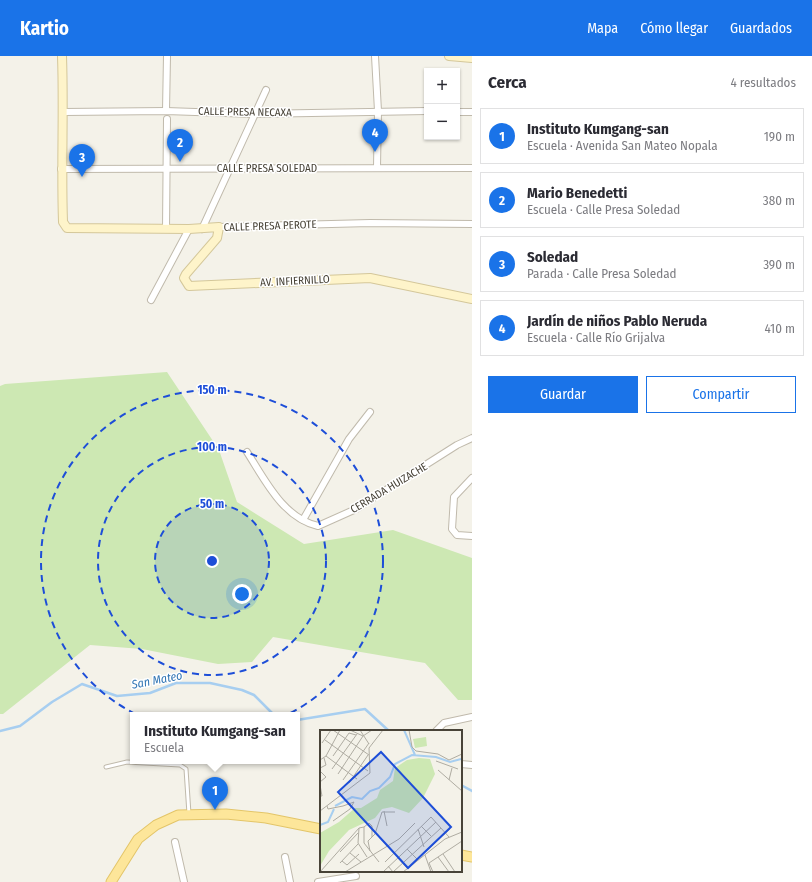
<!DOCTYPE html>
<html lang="es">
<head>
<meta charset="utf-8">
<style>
  body { margin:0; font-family:"Fira Sans Condensed",sans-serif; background:#f2f2f3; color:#2b2b33 }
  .controls { position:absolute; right:12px; top:12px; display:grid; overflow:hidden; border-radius:0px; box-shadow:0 1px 3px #0004 }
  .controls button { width:36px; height:36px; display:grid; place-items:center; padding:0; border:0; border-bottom:1px solid #e1e1e2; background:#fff; color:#2b2b33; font:20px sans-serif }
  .you { position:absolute; left:242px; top:538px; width:14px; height:14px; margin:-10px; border:3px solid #fff; border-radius:50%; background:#1a73e8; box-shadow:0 0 0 6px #1a73e833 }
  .badge { display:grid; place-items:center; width:26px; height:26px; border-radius:50%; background:#1a73e8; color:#fff; font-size:13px; font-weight:700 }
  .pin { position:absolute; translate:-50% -33px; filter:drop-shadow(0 1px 2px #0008) }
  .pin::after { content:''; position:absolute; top:21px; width:14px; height:12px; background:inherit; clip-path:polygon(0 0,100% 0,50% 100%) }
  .popup { position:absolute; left:130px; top:656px; width:170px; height:52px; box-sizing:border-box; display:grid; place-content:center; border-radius:0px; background:#fff; filter:drop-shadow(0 1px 3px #0005); font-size:13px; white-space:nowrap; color:#7c7c81 }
  .popup b { font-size:15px; color:#2b2b33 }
  .popup::after { content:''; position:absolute; left:50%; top:100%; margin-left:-8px; border:8px solid transparent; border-top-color:#fff }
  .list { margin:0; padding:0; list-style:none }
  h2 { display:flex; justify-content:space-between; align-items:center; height:52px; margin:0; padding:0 16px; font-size:17px }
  h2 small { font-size:13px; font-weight:400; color:#7c7c81 }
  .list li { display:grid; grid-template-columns:26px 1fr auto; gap:12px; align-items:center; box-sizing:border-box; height:56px; margin:0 8px 8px; padding:0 8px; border:1px solid #e1e1e2; border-radius:0px }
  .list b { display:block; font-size:15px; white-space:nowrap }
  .list p { margin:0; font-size:13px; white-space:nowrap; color:#7c7c81 }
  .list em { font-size:13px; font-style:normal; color:#7c7c81 }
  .actions { display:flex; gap:8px; padding:12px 16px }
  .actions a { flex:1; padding:9px 0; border:1px solid #1a73e8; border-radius:0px; text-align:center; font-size:14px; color:#1a73e8 }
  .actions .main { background:#1a73e8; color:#fff }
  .map { position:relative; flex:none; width:472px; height:826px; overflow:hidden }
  header { display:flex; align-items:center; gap:24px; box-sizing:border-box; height:56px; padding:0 20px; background:#1a73e8; color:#fff }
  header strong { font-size:19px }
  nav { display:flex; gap:22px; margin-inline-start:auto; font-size:14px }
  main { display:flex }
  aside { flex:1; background:#fff }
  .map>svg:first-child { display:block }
  .green { fill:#cde8b3 }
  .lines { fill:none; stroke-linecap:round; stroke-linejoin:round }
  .stream { stroke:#a7cef0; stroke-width:2.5 }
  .lane-casing { stroke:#c0baac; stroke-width:5 }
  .street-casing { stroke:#c0baac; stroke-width:8 }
  .secondary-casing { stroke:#d4c79a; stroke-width:10 }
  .primary-casing { stroke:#e3c569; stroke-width:11 }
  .lane { stroke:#fff; stroke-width:3 }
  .street { stroke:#fff; stroke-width:6 }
  .secondary { stroke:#fef4ca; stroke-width:8 }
  .primary { stroke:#fde69a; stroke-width:9 }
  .ring { fill:none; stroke:#1d4ed8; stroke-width:2; stroke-dasharray:7 5 }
  .labels { text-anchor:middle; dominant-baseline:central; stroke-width:3; stroke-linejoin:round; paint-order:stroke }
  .street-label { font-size:11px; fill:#484338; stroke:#fff }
  .water-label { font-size:12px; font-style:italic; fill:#3175b4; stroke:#fff }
  .inset-river { fill:none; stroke:#a7cef0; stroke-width:2 }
  .inset-road { fill:none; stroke:#afaca2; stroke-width:1 }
  .view { fill:#1d4ed8; fill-opacity:0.15; stroke:#1d4ed8; stroke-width:2 }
  .inset-edge { fill:none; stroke:#484338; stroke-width:2 }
  .centre { fill:#1d4ed8; stroke:#fff; stroke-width:2 }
  .ring-label { font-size:12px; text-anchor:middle; font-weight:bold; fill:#1d4ed8; stroke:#fff; stroke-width:3; stroke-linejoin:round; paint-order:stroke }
</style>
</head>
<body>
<header>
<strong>Kartio</strong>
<nav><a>Mapa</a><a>Cómo llegar</a><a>Guardados</a></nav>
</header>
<main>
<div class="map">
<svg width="472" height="826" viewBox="0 0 472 826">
  <rect width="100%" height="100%" fill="#f4f2e9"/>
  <polygon class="green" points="167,316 219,394 237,446 304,488 393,474 472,502 472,644 458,644 425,607 273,581 252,606 218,608 142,593 90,589 3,658 0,658 0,330 5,328"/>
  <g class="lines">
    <g class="stream">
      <polyline points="297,664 365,653 389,675"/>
      <polyline points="0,675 20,670 52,646 82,628 117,640 150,637 176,627 210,627 242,634 254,639 274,659"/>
      <polyline points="461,729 472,735"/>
    </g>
    <g class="lane-casing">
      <polyline id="lane" points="106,711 127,706 180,709 186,713 189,758"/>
    </g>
    <g class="street-casing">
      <g id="street">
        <polyline points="375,0 378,55 377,111"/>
        <polyline points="166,55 167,0"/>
        <polyline points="64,56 166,55 254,58 427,55"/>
        <polyline points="457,56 472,56"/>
        <polyline points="61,113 472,112"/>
        <polyline points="219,171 370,167 472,168"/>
        <polyline points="166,173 167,63"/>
        <polyline points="202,173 266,34"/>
        <polyline points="151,244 189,173"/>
        <path d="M 247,396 C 265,424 283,462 318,470 L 356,453 L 457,389 L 472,382"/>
        <polyline points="472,422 454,441 452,473 457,479 472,480"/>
        <polyline points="303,464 349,383 370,356"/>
        <polyline points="436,675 444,667 472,661"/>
        <polyline points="461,708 472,709"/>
        <polyline points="175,786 184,826"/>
        <polyline points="285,801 290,826"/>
        <polyline points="318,826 356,820"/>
      </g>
    </g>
    <g class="secondary-casing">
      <g id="secondary">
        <path d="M 62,0 C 64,55 61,110 63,166 L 67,172 L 189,173 L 219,171 L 217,182 L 186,218 L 184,222 L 189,230 L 370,222 L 472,243"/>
        <polyline points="449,0 472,2"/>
      </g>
    </g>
    <g class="primary-casing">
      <g id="primary">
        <polyline points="461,799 472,801"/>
        <polyline points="111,826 138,783 156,769 178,759 226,758 266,762 321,773"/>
      </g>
    </g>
    <use href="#lane" class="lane"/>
    <use href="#street" class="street"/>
    <use href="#secondary" class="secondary"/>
    <use href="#primary" class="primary"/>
  </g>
  <circle cx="212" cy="505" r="57" fill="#1d4ed8" fill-opacity=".12"/>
  <g class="ring">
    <circle cx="212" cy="505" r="57"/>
    <circle cx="212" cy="505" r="114"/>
    <circle cx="212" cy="505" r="171"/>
  </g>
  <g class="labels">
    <g class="street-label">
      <text transform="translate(245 56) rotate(1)">CALLE PRESA NECAXA</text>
      <text x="267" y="112">CALLE PRESA SOLEDAD</text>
      <text transform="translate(270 170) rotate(-2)">CALLE PRESA PEROTE</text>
      <text transform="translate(295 225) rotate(-3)">AV. INFIERNILLO</text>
      <text transform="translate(389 432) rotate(-31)">CERRADA HUIZACHE</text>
    </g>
    <g class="water-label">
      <text transform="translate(157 624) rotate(-11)">San Mateo</text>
    </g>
  </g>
  <g transform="translate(320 674)">
    <rect width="142" height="142" fill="#f4f2e9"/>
    <path d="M 106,7 L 107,16 L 95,18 L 93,9 ZM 99,28 L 110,29 L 115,44 L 103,68 L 89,83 L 72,77 L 62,79 L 55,88 L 29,100 L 9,121 L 0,136 L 0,103 L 19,92 L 35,78 L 41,78 L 57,68 L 60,60 L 73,51 L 75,38 L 87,30 Z" fill="#cde8b3"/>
    <path class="inset-river" d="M 84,0 L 95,25M 15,76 L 32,67 L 42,69 L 50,61 L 59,58 L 70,47 L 75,34 L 92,25 L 116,27 L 130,32 L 141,29M 0,95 L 8,92 L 14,79"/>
    <path class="inset-road" d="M 13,0 L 49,25M 30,0 L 43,6M 40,0 L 49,14M 89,0 L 92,17 L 96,21 L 118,24 L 129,30 L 142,24M 5,10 L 48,41M 2,13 L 11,0M 6,26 L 37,49M 13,26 L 29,3 L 36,5M 0,30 L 6,26 L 20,0M 116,31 L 138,39M 0,38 L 6,35 L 4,28M 12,39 L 37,4M 118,40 L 142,61M 0,41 L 6,47 L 0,52M 18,44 L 43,6 L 52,0M 23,50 L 49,13M 129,50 L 132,38M 29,53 L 48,25M 0,55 L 2,66 L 0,66M 7,76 L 8,79 L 23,76 L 34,72 L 30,79 L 13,91M 0,81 L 50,43 L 49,18 L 63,0M 64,81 L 67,96M 101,96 L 111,106M 44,97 L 44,113 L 59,132M 44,97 L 39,98 L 38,113 L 47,127M 44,97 L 49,93 L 52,96 L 52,107M 98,99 L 104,117M 87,119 L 98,130M 50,121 L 48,111 L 55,104 L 62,82 L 75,82M 20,122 L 38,103M 30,123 L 41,132M 123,124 L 135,142M 102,125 L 130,99M 105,125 L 111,142M 118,127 L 129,142M 78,128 L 87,138M 22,131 L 27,135 L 39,124M 65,132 L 111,87 L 129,107M 20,133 L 38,114M 68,136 L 73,142 L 121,98M 0,142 L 39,98M 25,142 L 79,109 L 95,93M 63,142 L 116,92M 83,142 L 125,109 L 142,102M 113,142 L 109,133 L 142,111"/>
    <path class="view" d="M 61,22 L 131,97 L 88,138 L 18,62 Z"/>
    <rect width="142" height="142" class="inset-edge"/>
  </g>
  <circle cx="212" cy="505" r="6" class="centre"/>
  <g class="ring-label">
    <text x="212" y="338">150 m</text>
    <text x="212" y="395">100 m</text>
    <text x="212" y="452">50 m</text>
  </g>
</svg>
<div class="controls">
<button>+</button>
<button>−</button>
</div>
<div class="you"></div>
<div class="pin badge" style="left:215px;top:754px">1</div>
<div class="popup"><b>Instituto Kumgang-san</b>Escuela</div>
<div class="pin badge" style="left:180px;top:106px">2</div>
<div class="pin badge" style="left:82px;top:121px">3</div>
<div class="pin badge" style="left:375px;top:96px">4</div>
</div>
<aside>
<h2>Cerca<small>4 resultados</small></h2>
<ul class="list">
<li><span class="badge">1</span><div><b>Instituto Kumgang-san</b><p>Escuela · Avenida San Mateo Nopala</p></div><em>190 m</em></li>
<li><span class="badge">2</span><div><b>Mario Benedetti</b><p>Escuela · Calle Presa Soledad</p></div><em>380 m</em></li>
<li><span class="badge">3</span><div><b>Soledad</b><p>Parada · Calle Presa Soledad</p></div><em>390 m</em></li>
<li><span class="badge">4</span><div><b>Jardín de niños Pablo Neruda</b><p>Escuela · Calle Río Grijalva</p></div><em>410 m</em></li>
</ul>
<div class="actions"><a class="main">Guardar</a><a>Compartir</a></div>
</aside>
</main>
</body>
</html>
